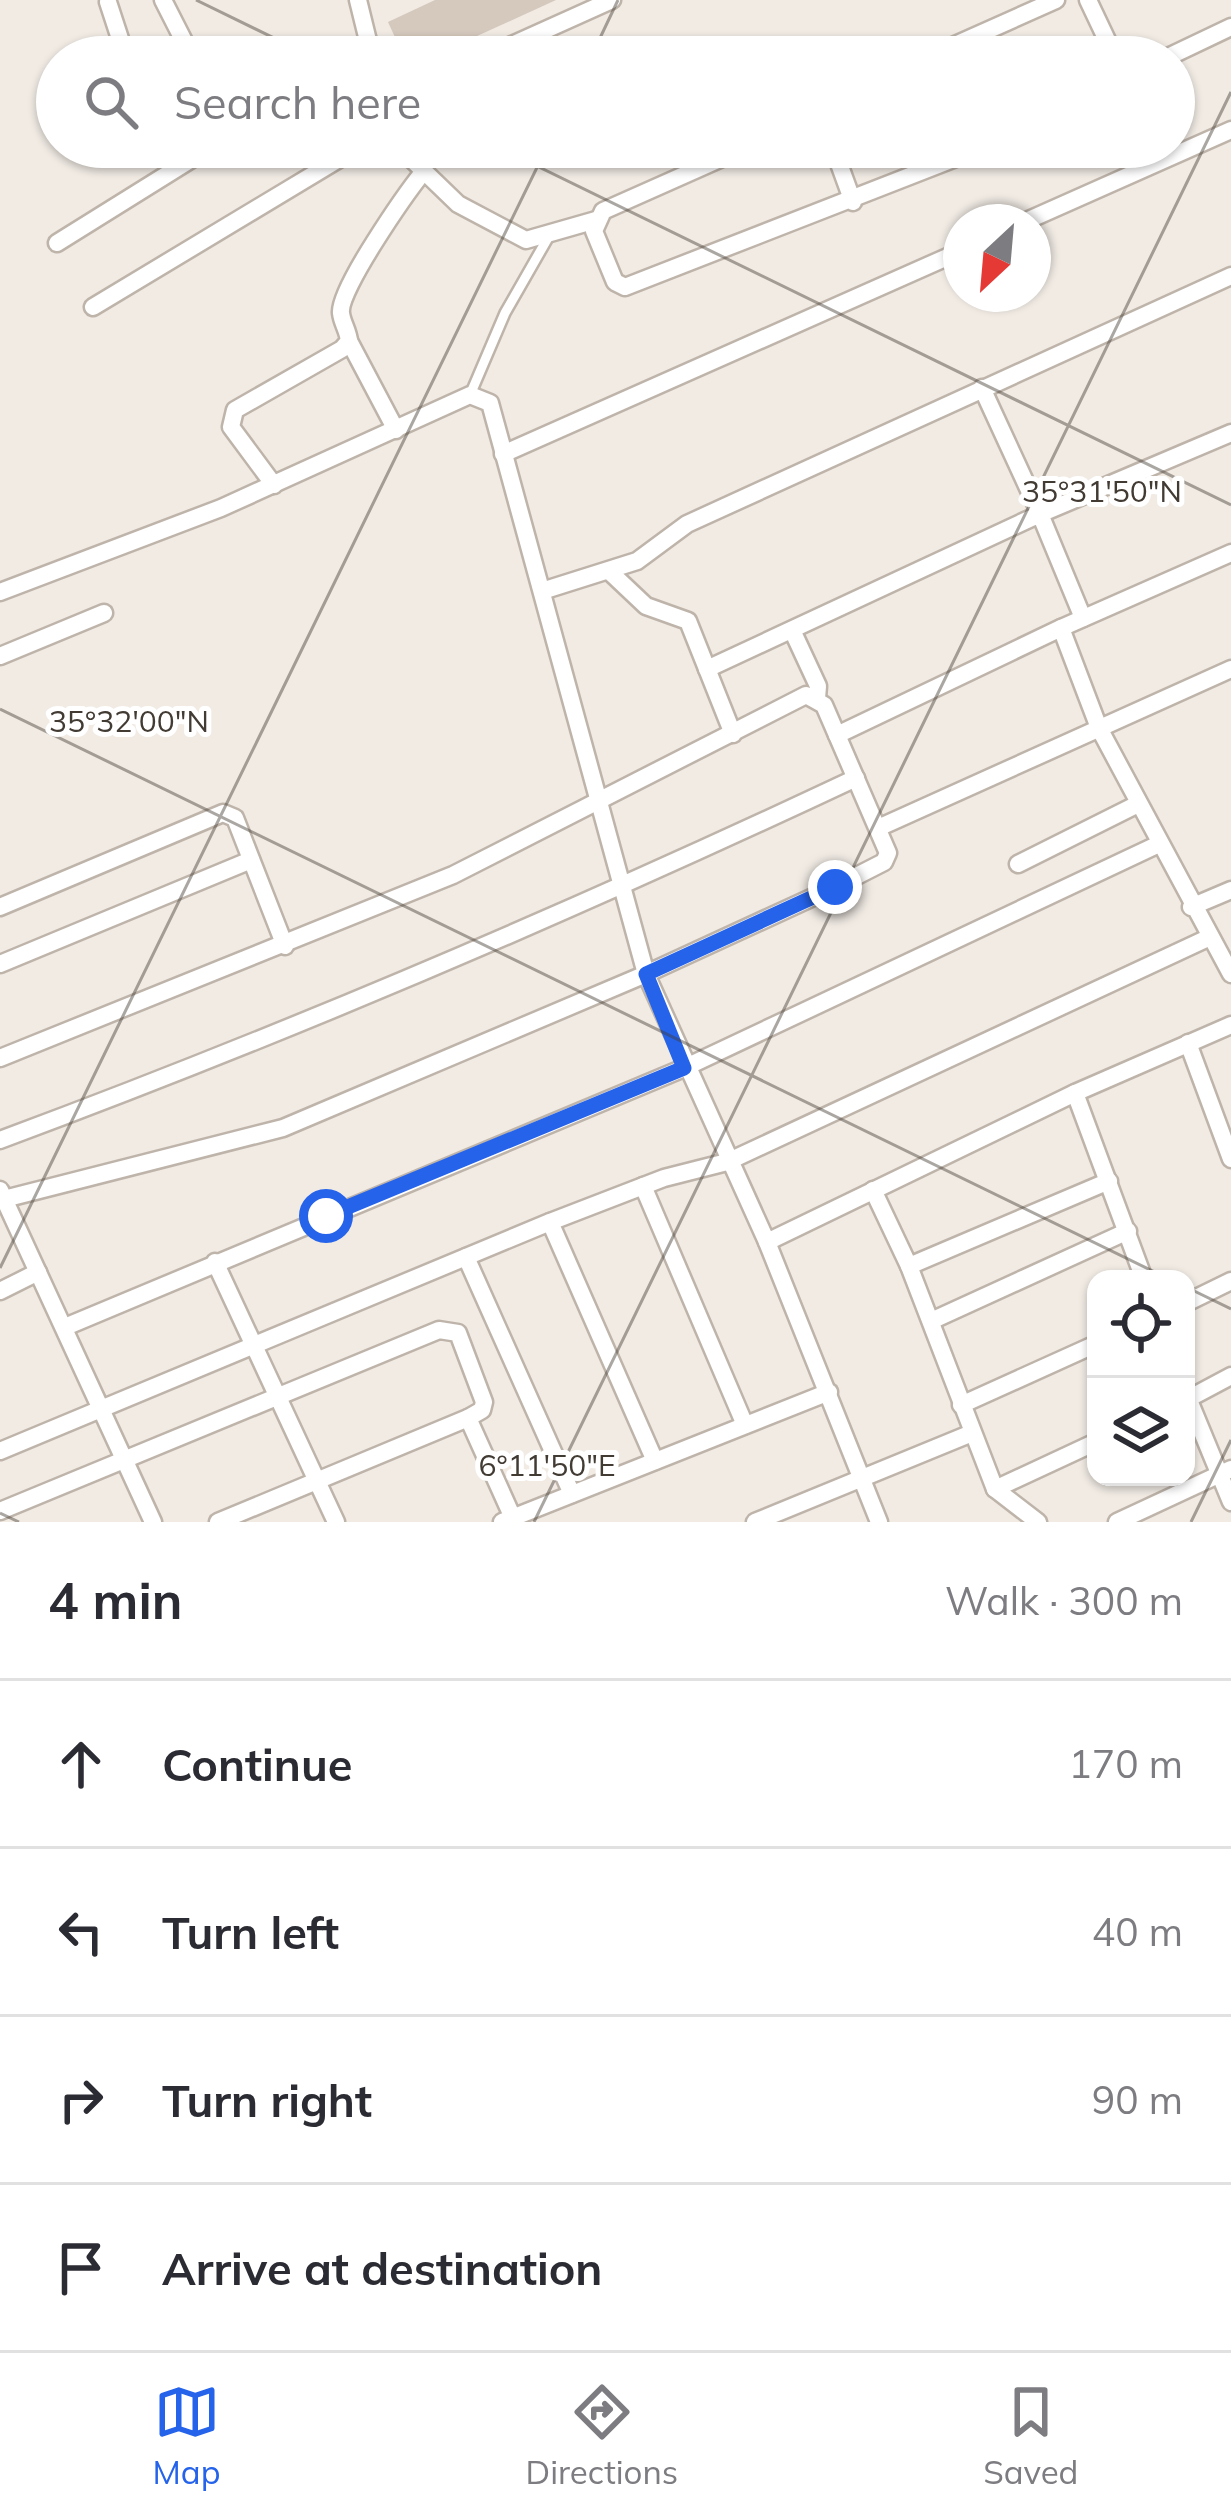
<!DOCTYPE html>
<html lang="en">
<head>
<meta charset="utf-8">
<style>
  body { margin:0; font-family:Mulish,sans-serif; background:#f7f7f7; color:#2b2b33 }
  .controls { position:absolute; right:36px; bottom:36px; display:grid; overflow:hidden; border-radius:24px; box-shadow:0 3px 9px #0004 }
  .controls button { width:108px; height:108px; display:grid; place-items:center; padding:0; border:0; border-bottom:3px solid #e1e1e2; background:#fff; color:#2b2b33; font:60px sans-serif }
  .compass { position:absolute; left:943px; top:204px; width:108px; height:108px; border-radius:50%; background:#fff; box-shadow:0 3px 9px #0004; rotate:206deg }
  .stop { position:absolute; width:36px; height:36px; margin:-27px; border:9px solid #2563eb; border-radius:50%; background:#fff }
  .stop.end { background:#2563eb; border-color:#fff; box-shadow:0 3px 12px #0008 }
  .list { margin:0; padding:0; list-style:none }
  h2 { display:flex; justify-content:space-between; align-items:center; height:156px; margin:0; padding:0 48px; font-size:51px }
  h2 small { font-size:39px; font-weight:400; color:#7c7c81 }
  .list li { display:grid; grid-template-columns:78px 1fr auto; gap:36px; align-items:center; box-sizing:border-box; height:168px; padding:0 48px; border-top:3px solid #e1e1e2 }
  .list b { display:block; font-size:45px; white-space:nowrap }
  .list em { font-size:39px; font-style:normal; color:#7c7c81 }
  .icon { flex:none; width:66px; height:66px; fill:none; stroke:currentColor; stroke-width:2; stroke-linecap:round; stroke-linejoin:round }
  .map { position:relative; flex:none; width:1231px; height:1522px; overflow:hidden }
  .search { position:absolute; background:#fff; box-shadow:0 3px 9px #0004; left:36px; right:36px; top:36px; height:132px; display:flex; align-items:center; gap:30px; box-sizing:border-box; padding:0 42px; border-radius:66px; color:#7c7c81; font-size:45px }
  .sheet { height:828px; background:#fff }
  nav { display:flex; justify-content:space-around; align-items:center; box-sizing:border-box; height:168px; border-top:3px solid #e1e1e2; background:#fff; font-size:33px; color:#7c7c81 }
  nav a { display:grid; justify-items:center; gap:6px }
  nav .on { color:#2563eb }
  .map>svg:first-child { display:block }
  .building { fill:#d5c8bd }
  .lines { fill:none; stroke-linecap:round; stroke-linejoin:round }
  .lane-casing { stroke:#beb4aa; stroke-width:14 }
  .street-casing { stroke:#beb4aa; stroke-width:21 }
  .lane { stroke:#fff; stroke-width:9 }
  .street { stroke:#fff; stroke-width:16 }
  .route { stroke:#2563eb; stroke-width:15 }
  .ticks { fill:none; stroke:#423b34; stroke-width:3; stroke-opacity:0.45 }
  .ticks-label { font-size:30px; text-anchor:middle; fill:#423b34; stroke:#fff; stroke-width:10; stroke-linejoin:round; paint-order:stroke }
</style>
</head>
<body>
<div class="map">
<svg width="1231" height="1522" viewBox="0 0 1231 1522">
  <rect width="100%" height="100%" fill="#f1ebe4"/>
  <polygon class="building" points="435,0 556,0 431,57 404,57 388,22"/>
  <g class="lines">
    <g class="lane-casing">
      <polyline id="lane" points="470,395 505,313 549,236"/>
    </g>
    <g class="street-casing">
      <g id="street">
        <polyline points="163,0 192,57"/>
        <polyline points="358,0 372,57"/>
        <polyline points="1088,0 1115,57"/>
        <polyline points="108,2 126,57"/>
        <polyline points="485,57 612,0"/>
        <polyline points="928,57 1056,0"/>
        <polyline points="1168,57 1231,27"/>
        <polyline points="399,147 458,204 526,240 596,220"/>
        <polyline points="747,147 603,211 594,231 615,282 625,287 984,147"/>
        <polyline points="833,147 853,202"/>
        <polyline points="1024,222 1231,130"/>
        <polyline points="57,243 211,147"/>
        <polyline points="93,307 359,147"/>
        <polyline points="349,341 396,430"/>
        <polyline points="982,388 1040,514 1231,433"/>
        <polyline points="503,454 961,251"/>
        <path d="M 274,485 L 231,427 L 235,410 L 342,349 L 349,341 C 348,330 342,323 341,313 C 338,290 407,192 424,171"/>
        <polyline points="610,572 646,606 688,621 733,734"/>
        <polyline points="542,591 637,561 687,524 1231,276"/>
        <polyline points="0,592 221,508 470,395 490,403 646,974 767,1242 879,1522"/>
        <polyline points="1061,628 1231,553"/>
        <polyline points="792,630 818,686 817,698"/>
        <polyline points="0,656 104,613"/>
        <polyline points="707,669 1040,514 1083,618"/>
        <polyline points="837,735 1061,628 1099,728 1231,974"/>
        <polyline points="878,828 1231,669"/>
        <polyline points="1018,864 1138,804"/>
        <polyline points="0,907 223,813 235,818 285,946"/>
        <polyline points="1191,907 1231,890"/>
        <polyline points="0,964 251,860"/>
        <polyline points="1188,1043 1231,1159"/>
        <polyline points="0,1058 453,875 806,695 824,705 888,853 884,862 835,887 646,974 283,1128 0,1200"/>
        <polyline points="1075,1093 1144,1279"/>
        <path d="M 0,1140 C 291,1032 575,910 856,778"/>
        <polyline points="643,1186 745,1425"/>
        <polyline points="0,1190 153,1522"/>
        <polyline points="873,1190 909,1266 995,1489 1038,1522"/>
        <polyline points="550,1222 655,1461"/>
        <polyline points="767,1242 1075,1093 1231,1025"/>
        <polyline points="466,1257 572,1494"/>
        <polyline points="215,1262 336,1522"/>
        <polyline points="909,1266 1109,1181"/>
        <polyline points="0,1291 38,1272"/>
        <polyline points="1186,1303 1231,1281"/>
        <polyline points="931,1321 1128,1231"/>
        <polyline points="65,1327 684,1068 1159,844"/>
        <polyline points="1186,1393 1231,1502"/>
        <polyline points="1186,1400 1231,1376"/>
        <polyline points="961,1405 1096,1344"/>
        <polyline points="0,1451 550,1222 664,1178 727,1162 1208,938"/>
        <polyline points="995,1489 1096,1442"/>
        <polyline points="0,1511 439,1330 458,1333 484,1402 482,1410 468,1418"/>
        <polyline points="218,1522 468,1418 513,1518"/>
        <polyline points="502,1522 829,1392"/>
        <polyline points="755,1522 972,1433"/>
        <polyline points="1117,1522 1231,1469"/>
      </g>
    </g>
    <use href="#lane" class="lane"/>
    <use href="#street" class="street"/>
  </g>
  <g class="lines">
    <polyline class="route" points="326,1216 684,1068 646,974 835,887"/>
  </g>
  <path class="ticks" d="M 196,0 L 313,57M 591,57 L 618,0M 498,147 L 1231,505M 0,709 L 1169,1279M 0,1268 L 547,147M 1186,1287 L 1231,1309M 0,1513 L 19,1522M 534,1522 L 1231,92M 1191,1522 L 1231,1440"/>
  <g class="ticks-label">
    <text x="1102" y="502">35°31'50"N</text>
    <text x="129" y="732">35°32'00"N</text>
    <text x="547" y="1476">6°11'50"E</text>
  </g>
</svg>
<div class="controls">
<button><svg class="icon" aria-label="locate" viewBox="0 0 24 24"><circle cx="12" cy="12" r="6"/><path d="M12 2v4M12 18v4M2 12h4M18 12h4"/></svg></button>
<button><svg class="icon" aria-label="layers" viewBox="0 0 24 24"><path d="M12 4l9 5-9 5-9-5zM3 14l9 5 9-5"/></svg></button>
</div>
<svg class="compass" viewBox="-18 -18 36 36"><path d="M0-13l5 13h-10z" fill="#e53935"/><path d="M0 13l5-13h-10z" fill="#7c7c81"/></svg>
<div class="stop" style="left:326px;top:1216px"></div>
<div class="stop end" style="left:835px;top:887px"></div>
<div class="search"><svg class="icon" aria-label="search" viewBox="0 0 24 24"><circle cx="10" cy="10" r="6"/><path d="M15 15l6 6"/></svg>Search here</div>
</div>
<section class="sheet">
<h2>4 min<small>Walk · 300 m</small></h2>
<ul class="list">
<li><svg class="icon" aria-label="ahead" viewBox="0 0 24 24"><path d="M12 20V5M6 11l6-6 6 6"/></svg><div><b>Continue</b></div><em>170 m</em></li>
<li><svg class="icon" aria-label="left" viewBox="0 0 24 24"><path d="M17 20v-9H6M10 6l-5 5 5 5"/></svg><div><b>Turn left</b></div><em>40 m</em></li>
<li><svg class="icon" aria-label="right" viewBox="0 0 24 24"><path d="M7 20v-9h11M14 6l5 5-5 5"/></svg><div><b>Turn right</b></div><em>90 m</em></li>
<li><svg class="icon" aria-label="arrive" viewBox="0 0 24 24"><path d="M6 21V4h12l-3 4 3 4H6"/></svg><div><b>Arrive at destination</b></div></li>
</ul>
</section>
<nav>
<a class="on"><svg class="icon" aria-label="map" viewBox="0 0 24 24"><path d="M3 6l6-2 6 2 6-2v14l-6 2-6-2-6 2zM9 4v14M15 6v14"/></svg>Map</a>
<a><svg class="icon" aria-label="directions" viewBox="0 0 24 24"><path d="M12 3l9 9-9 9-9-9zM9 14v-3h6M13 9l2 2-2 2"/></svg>Directions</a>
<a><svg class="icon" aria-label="saved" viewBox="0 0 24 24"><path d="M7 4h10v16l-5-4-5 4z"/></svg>Saved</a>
</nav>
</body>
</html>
